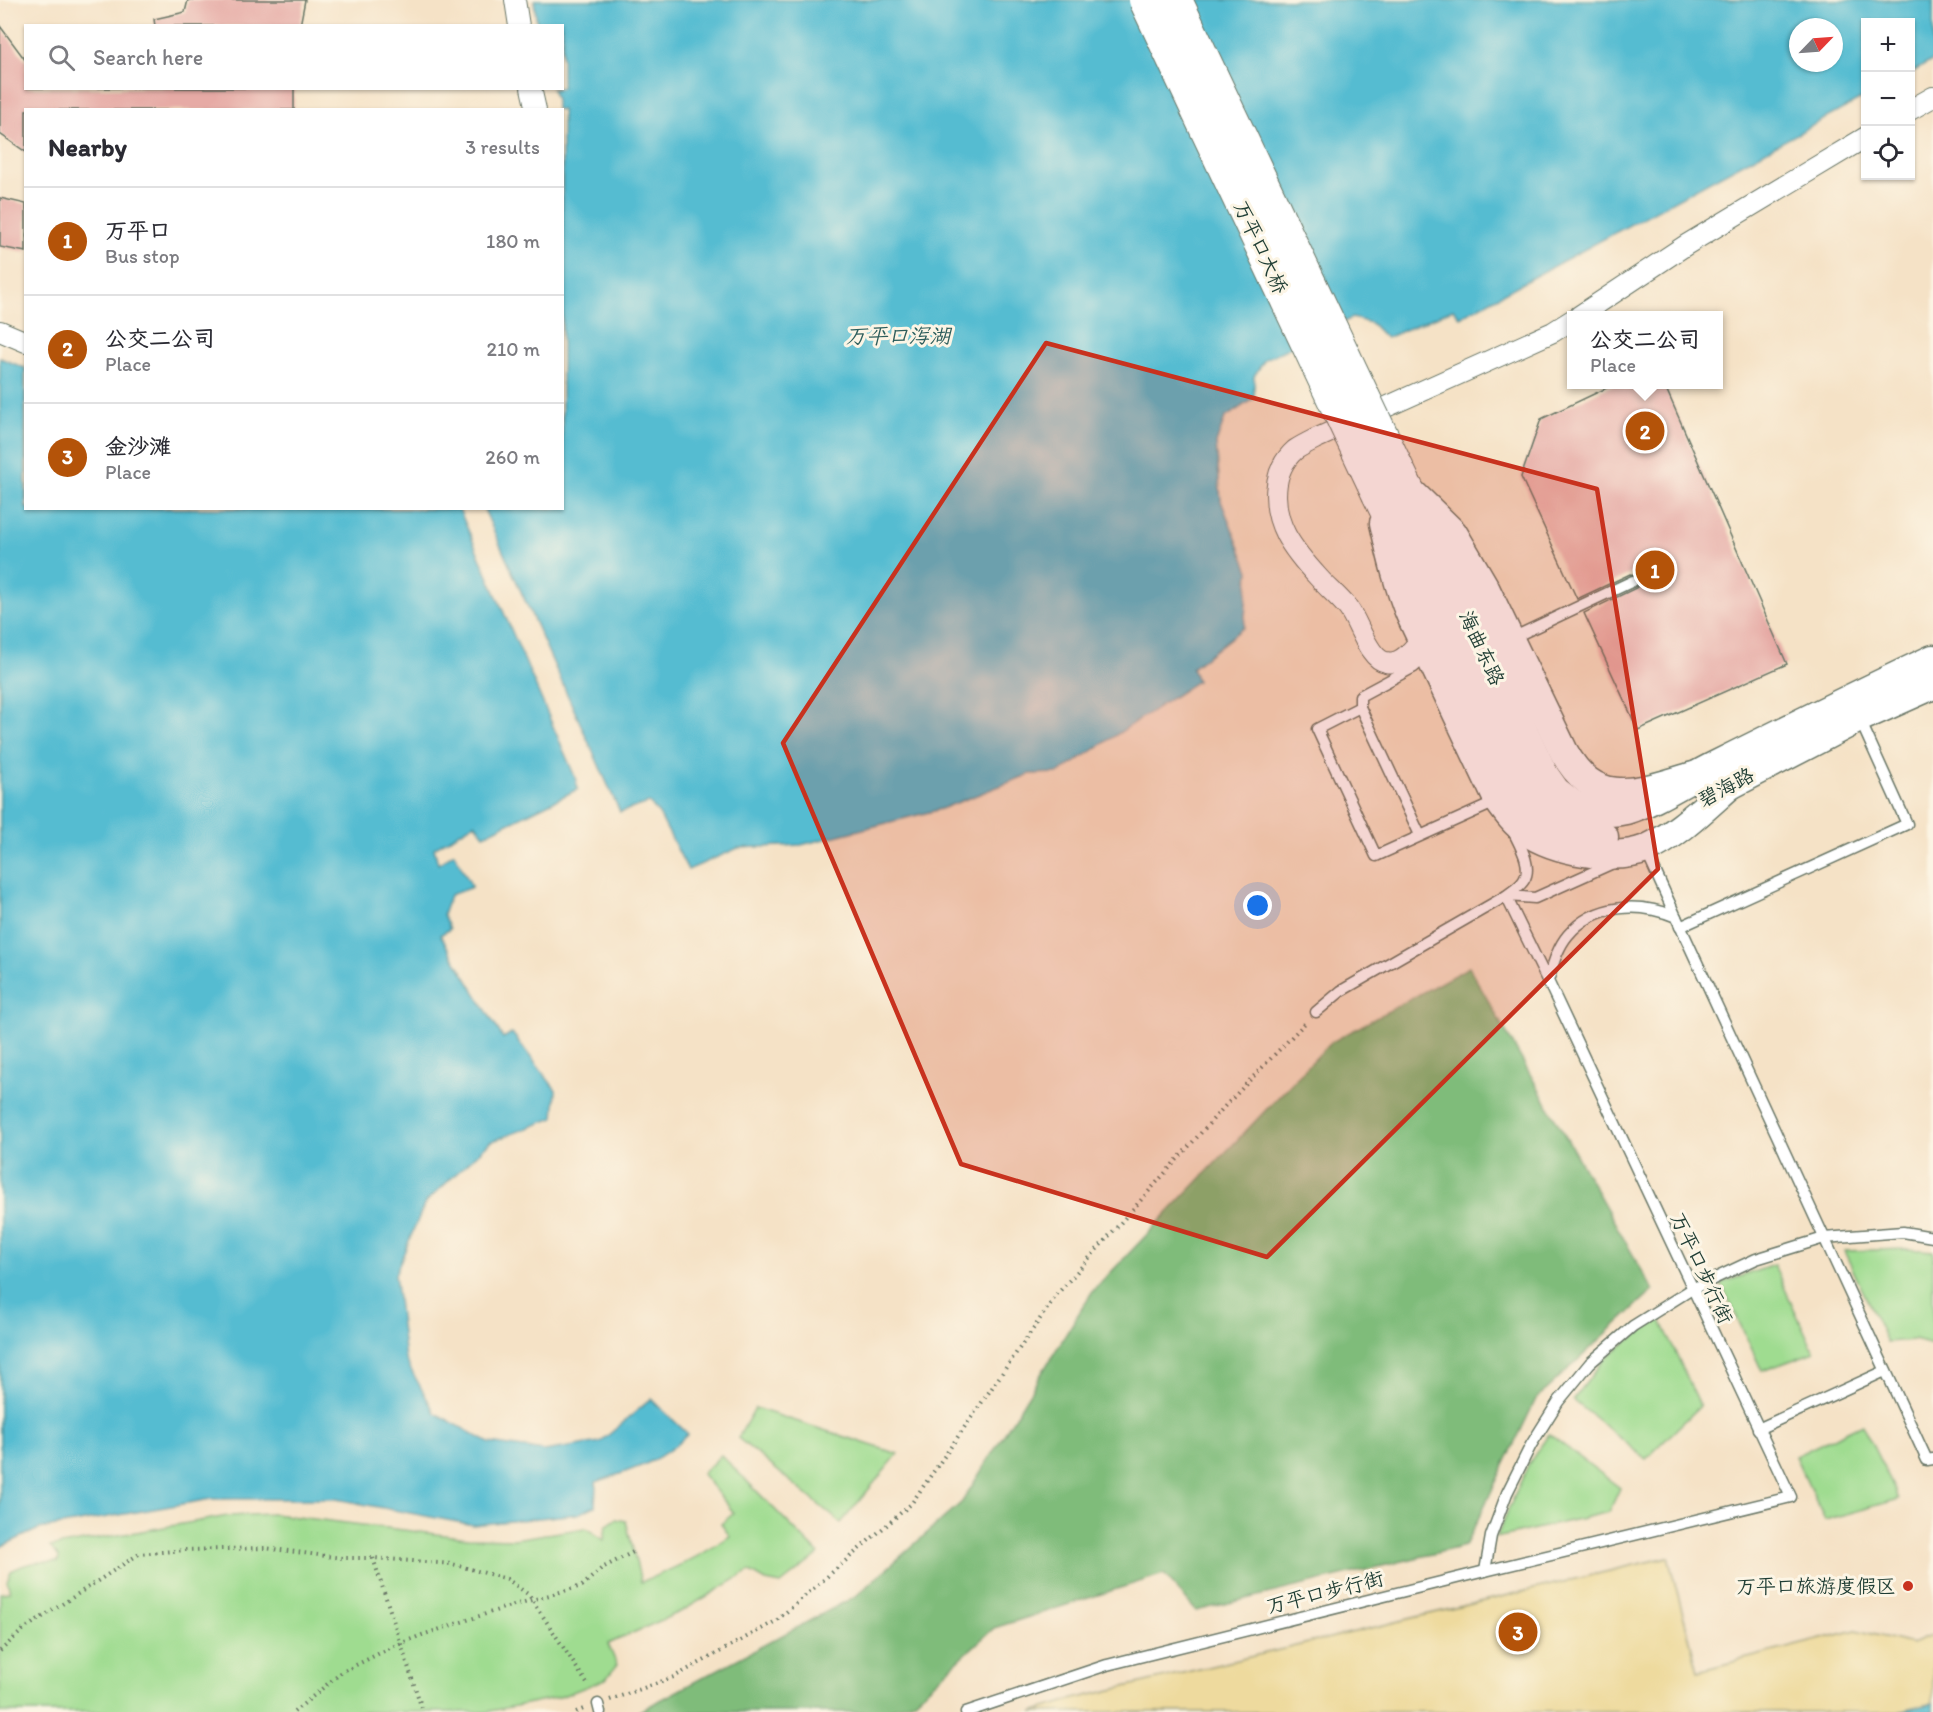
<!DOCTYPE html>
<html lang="en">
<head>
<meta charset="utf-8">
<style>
  body { margin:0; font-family:Itim,"LXGW WenKai TC",sans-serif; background:#f7f7f7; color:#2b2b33 }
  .controls { position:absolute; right:18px; top:18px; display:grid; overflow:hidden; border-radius:0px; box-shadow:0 2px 4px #0004 }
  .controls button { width:54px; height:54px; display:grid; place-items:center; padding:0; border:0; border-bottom:2px solid #e1e1e2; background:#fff; color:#2b2b33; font:30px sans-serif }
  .compass { position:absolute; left:1789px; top:18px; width:54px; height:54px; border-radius:50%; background:#fff; box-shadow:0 2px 4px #0004; rotate:65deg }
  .you { position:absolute; left:1258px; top:906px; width:21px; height:21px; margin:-15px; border:4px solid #fff; border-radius:50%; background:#1a73e8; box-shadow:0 0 0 9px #1a73e833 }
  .badge { display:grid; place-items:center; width:39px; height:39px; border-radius:50%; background:#b45309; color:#fff; font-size:20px; font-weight:700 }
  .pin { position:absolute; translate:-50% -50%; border:3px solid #fff; box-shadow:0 2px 6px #0006 }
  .popup { position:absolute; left:1567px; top:311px; width:156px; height:78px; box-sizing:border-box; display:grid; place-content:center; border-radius:0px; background:#fff; filter:drop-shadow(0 2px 4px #0005); font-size:20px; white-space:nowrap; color:#7c7c81 }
  .popup b { font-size:22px; color:#2b2b33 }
  .popup::after { content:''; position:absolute; left:50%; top:100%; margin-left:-12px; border:12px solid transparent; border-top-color:#fff }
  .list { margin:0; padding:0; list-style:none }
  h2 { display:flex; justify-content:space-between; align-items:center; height:78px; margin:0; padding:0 24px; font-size:26px }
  h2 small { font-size:20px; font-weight:400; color:#7c7c81 }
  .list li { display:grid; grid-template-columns:39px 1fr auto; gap:18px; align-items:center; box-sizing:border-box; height:108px; padding:0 24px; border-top:2px solid #e1e1e2 }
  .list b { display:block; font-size:22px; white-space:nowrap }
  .list p { margin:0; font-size:20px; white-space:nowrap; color:#7c7c81 }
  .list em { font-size:20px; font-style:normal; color:#7c7c81 }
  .icon { flex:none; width:33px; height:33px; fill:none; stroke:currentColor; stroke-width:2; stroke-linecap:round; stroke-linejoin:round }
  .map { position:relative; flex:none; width:1933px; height:1712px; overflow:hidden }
  .search { position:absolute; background:#fff; box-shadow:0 2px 4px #0004; left:24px; top:24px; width:540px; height:66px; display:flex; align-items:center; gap:15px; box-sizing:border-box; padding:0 21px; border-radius:0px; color:#7c7c81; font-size:22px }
  .panel { position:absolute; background:#fff; box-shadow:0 2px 4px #0004; left:24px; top:108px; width:540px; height:402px; border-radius:0px }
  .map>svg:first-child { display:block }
  .green { fill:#9fdc90; stroke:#5f8c62; stroke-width:1.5 }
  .forest { fill:#7fbc7a; stroke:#4f7c57; stroke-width:1.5 }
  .sand { fill:#eeda9e; stroke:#868c69; stroke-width:1.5 }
  .water { fill:#54bcd1; stroke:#3a7c82; stroke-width:1.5; fill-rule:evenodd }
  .building { fill:#e6aaa5 }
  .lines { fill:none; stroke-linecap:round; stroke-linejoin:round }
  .lane-casing { stroke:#6a7767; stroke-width:13 }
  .street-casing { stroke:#6a7767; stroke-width:22 }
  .secondary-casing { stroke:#6a7767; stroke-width:31 }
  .primary-casing { stroke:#6a7767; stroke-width:34 }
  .path { stroke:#6a7767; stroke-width:4; stroke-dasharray:1.5 4.5; stroke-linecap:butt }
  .lane { stroke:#fff; stroke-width:10 }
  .street { stroke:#fff; stroke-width:20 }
  .secondary { stroke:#fff; stroke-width:28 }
  .primary { stroke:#fff; stroke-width:32 }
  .primary-bridge-casing { stroke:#6a7767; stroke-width:34; stroke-linecap:butt }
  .primary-bridge { stroke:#fff; stroke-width:32 }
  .marked { fill:#c8321e; fill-opacity:0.2; stroke:#c8321e; stroke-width:4.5; stroke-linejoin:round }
  .poi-dot { fill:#c8321e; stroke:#fcf5e5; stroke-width:2 }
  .labels { text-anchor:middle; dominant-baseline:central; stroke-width:6; stroke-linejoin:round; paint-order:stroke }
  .street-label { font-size:20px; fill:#1f3d34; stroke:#fcf5e5 }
  .poi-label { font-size:20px; fill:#1f3d34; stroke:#fcf5e5; text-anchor:end }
  .water-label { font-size:21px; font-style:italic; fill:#2c5d5b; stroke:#fcf5e5 }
</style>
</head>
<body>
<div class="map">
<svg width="1933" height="1712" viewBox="0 0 1933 1712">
  <rect width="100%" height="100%" fill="#fcf5e5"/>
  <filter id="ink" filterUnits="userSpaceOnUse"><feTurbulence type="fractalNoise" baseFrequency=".0167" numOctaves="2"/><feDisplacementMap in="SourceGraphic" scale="12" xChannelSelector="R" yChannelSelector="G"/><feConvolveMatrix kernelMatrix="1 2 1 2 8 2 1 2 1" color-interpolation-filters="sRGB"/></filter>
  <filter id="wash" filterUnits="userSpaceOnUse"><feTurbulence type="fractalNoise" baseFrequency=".008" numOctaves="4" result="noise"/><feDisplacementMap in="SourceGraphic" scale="24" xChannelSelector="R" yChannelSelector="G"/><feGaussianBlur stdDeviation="1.35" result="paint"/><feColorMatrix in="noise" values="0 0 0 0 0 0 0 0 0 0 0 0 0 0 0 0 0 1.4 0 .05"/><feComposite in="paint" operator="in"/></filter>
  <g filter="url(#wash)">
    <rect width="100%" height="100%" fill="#f5e2c6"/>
    <g class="green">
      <polygon points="1907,1249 1933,1251 1933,1345 1914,1340 1887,1342 1844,1251"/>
      <polygon points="1774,1265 1814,1352 1762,1371 1721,1283"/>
      <polygon points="1660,1318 1700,1406 1646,1459 1573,1400 1606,1357"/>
      <polygon points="755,1408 898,1454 841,1523 738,1438"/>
      <polygon points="1862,1424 1899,1499 1825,1520 1795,1456"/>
      <polygon points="1549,1434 1620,1488 1609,1512 1496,1538 1529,1463"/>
      <path d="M 721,1455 L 819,1554 L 781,1584 L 766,1581 L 749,1571 L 682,1611 L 608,1644 L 617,1665 L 606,1679 L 560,1697 L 486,1712 L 0,1712 L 0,1593 L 4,1593 L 10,1591 L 7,1581 L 11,1571 C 28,1562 39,1561 58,1562 L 59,1557 L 50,1547 L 228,1516 L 273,1514 L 468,1538 L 514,1539 L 586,1528 L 604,1540 L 606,1526 L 616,1519 L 626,1521 L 641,1582 C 673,1569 702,1556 730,1536 L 721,1524 L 734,1513 L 702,1474 Z"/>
    </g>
    <polygon class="forest" points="1469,967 1653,1290 1536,1399 1465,1546 1196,1611 1164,1574 994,1628 914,1701 882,1712 638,1712 856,1596 962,1502 1092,1292 1330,1043"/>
    <polygon class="sand" points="1668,1557 1698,1671 1856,1630 1912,1644 1933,1635 1933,1703 1899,1712 1032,1712 1074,1699"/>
    <g class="water">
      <path d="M 534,0 L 1933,0 L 1933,60 L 1911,73 L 1910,22 L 1866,22 L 1865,97 L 1460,317 L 1453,309 L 1386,338 L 1371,323 L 1352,318 L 1265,359 L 1254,376 L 1254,398 L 1225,418 L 1216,443 L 1221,501 L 1249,571 L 1244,627 L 1192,668 L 1197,681 L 1059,773 L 1030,774 L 941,809 L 801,845 L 738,848 L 688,870 L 659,814 L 649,803 L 620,812 L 484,509 L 562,508 L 562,110 L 556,109 L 556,100 L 552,89 L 562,88 L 562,26 L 537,25 ZM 1798,27 L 1834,27 L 1834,63 L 1798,63 Z"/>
      <path d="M 0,358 L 25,368 L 26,508 L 459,509 L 575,777 L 578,789 L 484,835 L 475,823 L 434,848 L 438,864 L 454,853 L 472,887 L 450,895 L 443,915 L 450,929 L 440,935 L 503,1038 L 512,1033 L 556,1090 L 554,1118 L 490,1142 L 425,1203 L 395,1274 L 405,1359 L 435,1413 L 489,1443 L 544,1451 L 600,1442 L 651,1399 L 688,1434 C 659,1463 634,1469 596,1482 L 595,1506 L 578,1514 L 473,1525 L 336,1499 L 211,1499 L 39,1529 L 0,1547 Z"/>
      <polygon points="1933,1703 1933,1712 1899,1712"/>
    </g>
    <g id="blocks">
      <g class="building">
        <polygon points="188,0 305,0 300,26 155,26 154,19 185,12"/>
        <polygon points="0,26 26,61 26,88 294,88 294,110 26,110 26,152 0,134"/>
        <polygon points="0,198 26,204 26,252 0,247"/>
        <polygon points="1615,384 1664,384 1787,664 1638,730 1584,613 1636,588 1639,585 1640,578 1637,575 1630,574 1577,599 1521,477 1541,419"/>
      </g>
    </g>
  </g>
  <g filter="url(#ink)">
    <use href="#blocks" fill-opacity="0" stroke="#6a7767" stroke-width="1.5"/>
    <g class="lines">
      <g class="lane-casing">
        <g id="lane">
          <polyline points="1510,639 1633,581"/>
          <polyline points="1428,654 1414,667 1360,696 1360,707 1317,729 1376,856 1498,801"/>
          <polyline points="1360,707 1420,835"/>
          <path d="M 1513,831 C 1519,844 1533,866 1524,880 C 1520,887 1512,891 1506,896 L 1548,982"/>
          <polyline points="1646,851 1676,917"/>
          <polyline points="1680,927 1907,824 1860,720"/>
          <polyline points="1316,1012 1341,991 1506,896 1535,898 1613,863"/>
          <polyline points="1758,1429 1885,1371"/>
          <polyline points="1485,1571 1491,1536 1507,1493 1531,1445 1558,1402 1590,1363 1633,1326 1692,1289 1756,1259 1824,1238 1903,1232 1933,1237"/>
          <polyline points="598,1704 600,1712"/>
          <path d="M 966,1712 L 1107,1665 L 1485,1571 L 1791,1497 L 1548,981 C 1553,965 1557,948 1568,935 C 1595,903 1640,902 1676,917 L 1927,1460 L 1933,1459"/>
        </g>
      </g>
      <g class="street-casing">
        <g id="street">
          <polyline points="515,0 519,26"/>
          <polyline points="531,88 536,110"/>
          <polyline points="1910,110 1933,97"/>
          <polyline points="1579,316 1686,245 1866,137"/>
          <polyline points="0,331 26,342"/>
          <path d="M 1422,638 C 1414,648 1401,666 1386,662 C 1368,659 1359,622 1348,608 C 1339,597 1328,588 1319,578 C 1307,565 1294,550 1286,535 C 1272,508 1271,471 1295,450 C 1301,446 1309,442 1315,439 L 1553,332 L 1572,320"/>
        </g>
      </g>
      <g class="secondary-casing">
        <g id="secondary">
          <path d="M 1413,494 L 1453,533 L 1484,586 L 1564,752 C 1597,812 1641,791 1694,776"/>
          <path d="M 1384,523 C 1391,554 1398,585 1410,614 L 1498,800 C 1506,811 1514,823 1526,831 C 1554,850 1613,862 1646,849 C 1676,836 1705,807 1730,785"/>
          <path d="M 1523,792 C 1526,797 1530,803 1534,807 C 1550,822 1583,837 1604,837"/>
          <polyline points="1713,794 1859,718 1933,685"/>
          <path d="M 1568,803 C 1587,810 1607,815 1626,810 C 1654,802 1689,778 1716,765 C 1788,729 1860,693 1933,659"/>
        </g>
      </g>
      <g class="primary-casing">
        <g id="primary">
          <polyline points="1406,486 1542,775 1554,792 1568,803"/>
          <polyline points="1378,494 1523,792"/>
        </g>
      </g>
      <g class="path">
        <polyline points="373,1558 423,1712"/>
        <polyline points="0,1651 24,1629 139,1554 185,1550 265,1548 342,1558 373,1558 452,1564 507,1579 529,1595 588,1685"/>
        <polyline points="610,1700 674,1677 776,1621 911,1504 1058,1293 1224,1107 1307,1021"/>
        <polyline points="294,1712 342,1672 392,1647 422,1635 510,1606 582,1586 602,1568 635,1551"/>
        <polyline points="576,1712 586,1708"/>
      </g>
      <use href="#lane" class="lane"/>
      <use href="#street" class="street"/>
      <use href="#secondary" class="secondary"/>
      <use href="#primary" class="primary"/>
      <g class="primary-bridge-casing">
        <g id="primary-bridge">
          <polyline points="1145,0 1378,494"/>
          <polyline points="1176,0 1406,486"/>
        </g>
      </g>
      <use href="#primary-bridge" class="primary-bridge"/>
    </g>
  </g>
  <path class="marked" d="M 1046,343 L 1597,489 L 1658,869 L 1267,1257 L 961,1164 L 783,743 Z"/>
  <circle class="poi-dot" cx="1908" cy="1586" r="6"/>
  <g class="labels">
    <g class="street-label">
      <text transform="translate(1261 247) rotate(65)">万平口大桥</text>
      <text transform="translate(1482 648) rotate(65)">海曲东路</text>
      <text transform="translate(1726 787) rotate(-28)">碧海路</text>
      <text transform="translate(1702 1268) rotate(65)">万平口步行街</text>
      <text transform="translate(1325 1592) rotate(-14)">万平口步行街</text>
    </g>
    <g class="poi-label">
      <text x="1896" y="1586">万平口旅游度假区</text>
    </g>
    <g class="water-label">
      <text x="898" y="335">万平口泻湖</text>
    </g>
  </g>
</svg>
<div class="controls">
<button>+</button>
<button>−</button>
<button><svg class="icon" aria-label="locate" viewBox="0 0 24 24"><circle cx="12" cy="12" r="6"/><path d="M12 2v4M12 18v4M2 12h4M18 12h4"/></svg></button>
</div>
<svg class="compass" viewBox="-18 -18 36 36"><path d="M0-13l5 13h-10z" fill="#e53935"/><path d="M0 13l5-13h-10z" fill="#7c7c81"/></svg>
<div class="you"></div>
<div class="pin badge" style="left:1655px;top:570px">1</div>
<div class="pin badge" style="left:1645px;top:431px">2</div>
<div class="popup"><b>公交二公司</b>Place</div>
<div class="pin badge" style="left:1518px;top:1632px">3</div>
<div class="search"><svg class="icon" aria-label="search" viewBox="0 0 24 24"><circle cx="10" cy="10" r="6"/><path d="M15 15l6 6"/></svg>Search here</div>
<section class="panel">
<h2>Nearby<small>3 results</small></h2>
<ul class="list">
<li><span class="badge">1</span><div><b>万平口</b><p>Bus stop</p></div><em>180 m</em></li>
<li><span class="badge">2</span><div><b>公交二公司</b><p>Place</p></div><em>210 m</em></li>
<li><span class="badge">3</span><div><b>金沙滩</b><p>Place</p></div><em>260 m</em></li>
</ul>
</section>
</div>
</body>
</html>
